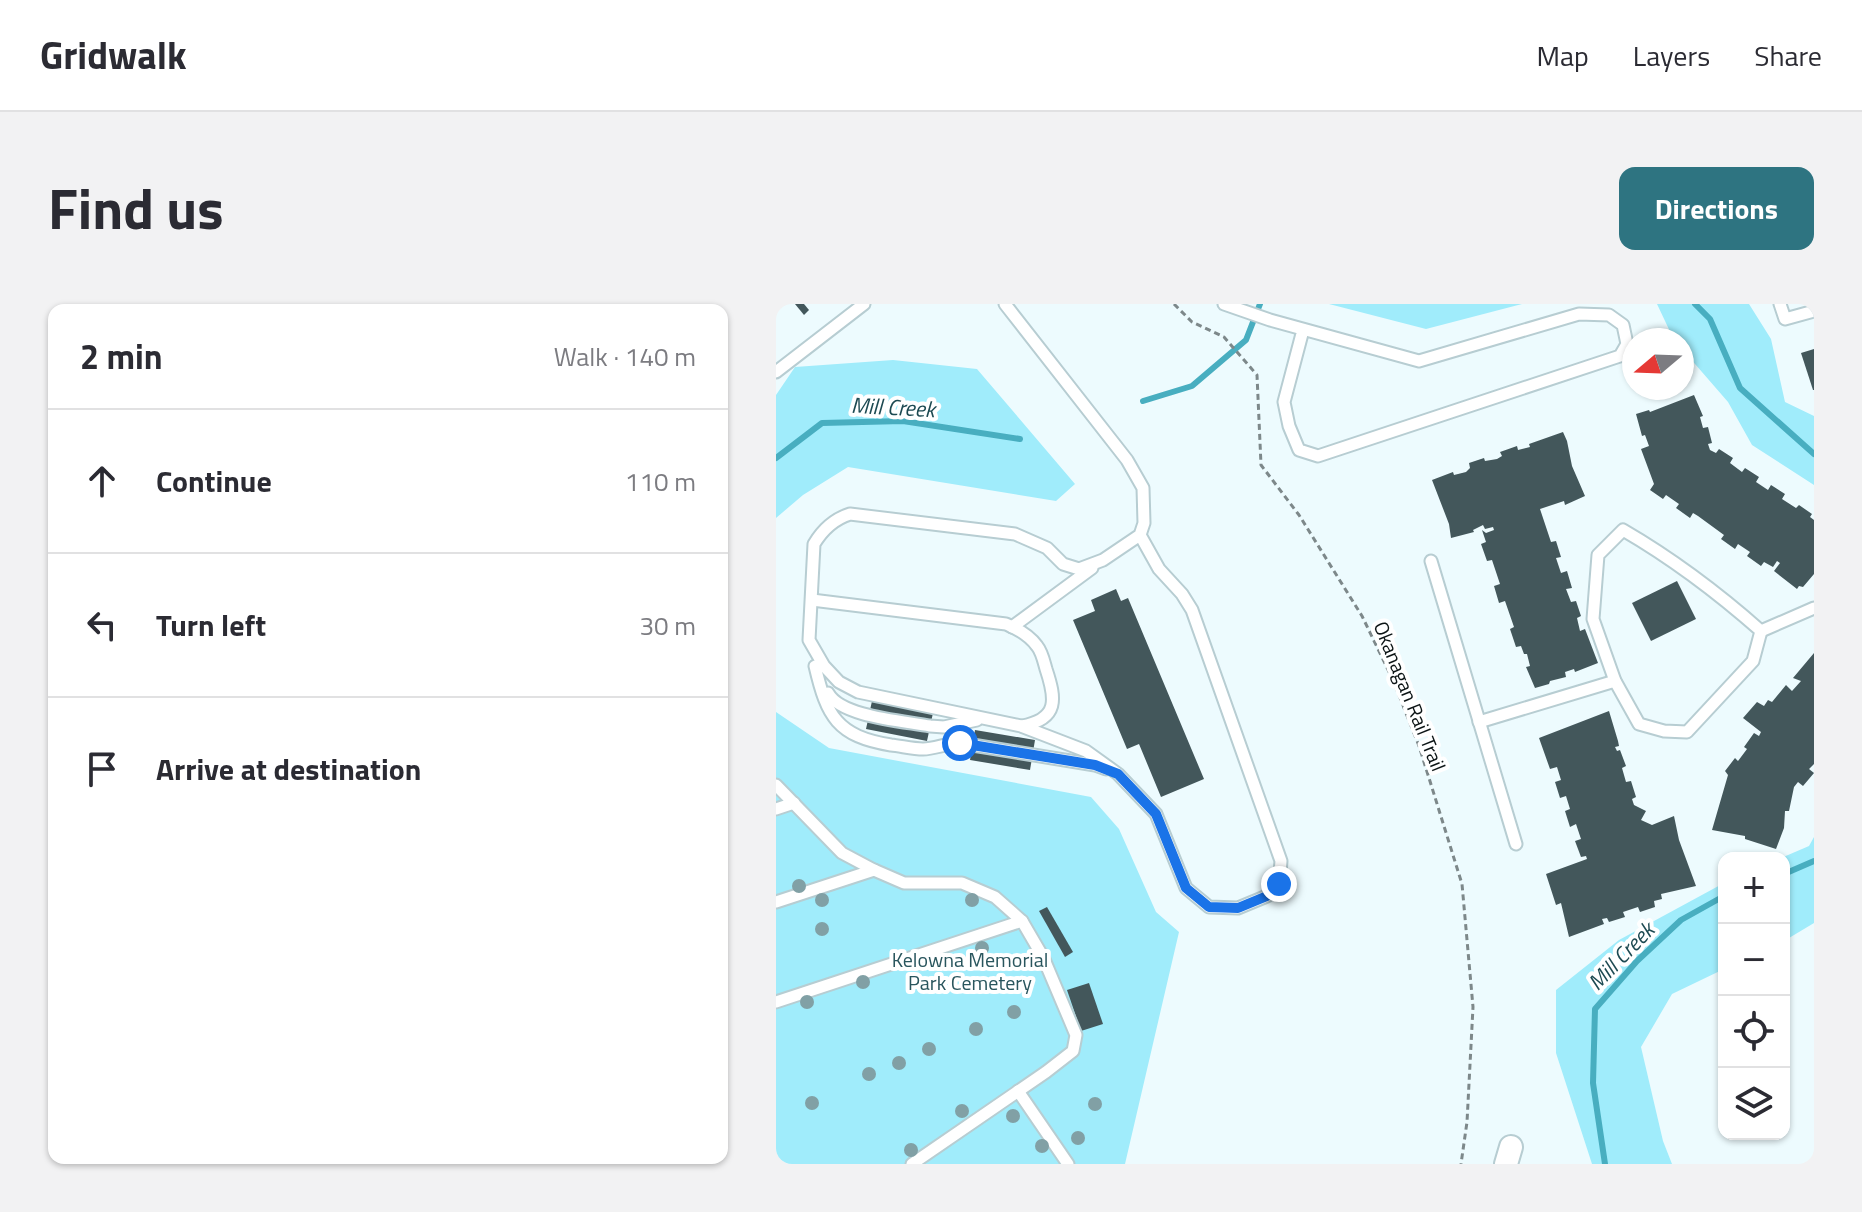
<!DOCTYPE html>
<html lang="en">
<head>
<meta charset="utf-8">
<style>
  body { margin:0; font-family:"Titillium Web",sans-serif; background:#f2f2f3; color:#2b2b33 }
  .controls { position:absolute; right:24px; bottom:24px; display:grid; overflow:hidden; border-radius:16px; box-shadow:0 2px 6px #0004 }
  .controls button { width:72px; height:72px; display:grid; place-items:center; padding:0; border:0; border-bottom:2px solid #e1e1e2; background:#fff; color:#2b2b33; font:40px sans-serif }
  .compass { position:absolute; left:846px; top:24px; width:72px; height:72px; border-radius:50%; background:#fff; box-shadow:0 2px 6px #0004; rotate:251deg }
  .stop { position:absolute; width:24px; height:24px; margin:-18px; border:6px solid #1a73e8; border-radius:50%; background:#fff }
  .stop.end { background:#1a73e8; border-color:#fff; box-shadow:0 2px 8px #0008 }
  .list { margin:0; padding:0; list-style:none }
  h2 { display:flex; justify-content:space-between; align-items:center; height:104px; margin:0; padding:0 32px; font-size:34px }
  h2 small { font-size:26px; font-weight:400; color:#7c7c81 }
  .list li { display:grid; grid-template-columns:52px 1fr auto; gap:24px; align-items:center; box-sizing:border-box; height:144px; padding:0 32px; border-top:2px solid #e1e1e2 }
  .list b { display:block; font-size:30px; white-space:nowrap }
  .list em { font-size:26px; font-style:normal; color:#7c7c81 }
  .icon { flex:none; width:44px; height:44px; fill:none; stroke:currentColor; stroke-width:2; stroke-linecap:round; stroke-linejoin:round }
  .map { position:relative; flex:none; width:1038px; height:860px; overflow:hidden; border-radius:16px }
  header { display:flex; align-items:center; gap:48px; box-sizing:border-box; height:112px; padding:0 40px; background:#fff; border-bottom:2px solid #e1e1e2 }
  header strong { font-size:38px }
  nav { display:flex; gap:44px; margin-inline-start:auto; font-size:28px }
  .intro { display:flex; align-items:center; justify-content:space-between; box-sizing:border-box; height:192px; padding:0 48px }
  h1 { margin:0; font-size:56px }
  .button { padding:20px 36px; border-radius:16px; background:#2e7481; color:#fff; font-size:28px; font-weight:700 }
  main { display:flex; gap:48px; padding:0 48px }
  aside { flex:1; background:#fff; border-radius:16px; box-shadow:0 2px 6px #0004 }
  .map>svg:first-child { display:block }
  .green { fill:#a0ecfb }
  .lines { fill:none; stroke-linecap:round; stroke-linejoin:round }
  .stream { stroke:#48aec0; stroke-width:6 }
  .building { fill:#43575b }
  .service-casing { stroke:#b7cdd2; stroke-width:15 }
  .minor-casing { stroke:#b7cdd2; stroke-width:26 }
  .path { stroke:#7d888a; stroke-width:3; stroke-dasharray:6 4; stroke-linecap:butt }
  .service { stroke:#fff; stroke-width:11 }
  .minor { stroke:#fff; stroke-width:22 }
  .tree { fill:#81a0a5 }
  .route { stroke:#1a73e8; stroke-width:10 }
  .labels { text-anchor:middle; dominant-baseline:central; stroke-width:8; stroke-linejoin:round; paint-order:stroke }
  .street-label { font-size:20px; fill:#0c1415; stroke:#fff }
  .park-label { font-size:20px; fill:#29555d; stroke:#fff }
  .water-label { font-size:22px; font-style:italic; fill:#1d4a52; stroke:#fff }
</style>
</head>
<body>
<header>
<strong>Gridwalk</strong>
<nav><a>Map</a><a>Layers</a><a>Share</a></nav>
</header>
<div class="intro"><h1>Find us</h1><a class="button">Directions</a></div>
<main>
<aside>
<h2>2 min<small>Walk · 140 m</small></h2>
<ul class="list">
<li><svg class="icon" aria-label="ahead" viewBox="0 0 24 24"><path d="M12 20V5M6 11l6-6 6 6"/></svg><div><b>Continue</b></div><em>110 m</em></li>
<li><svg class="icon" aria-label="left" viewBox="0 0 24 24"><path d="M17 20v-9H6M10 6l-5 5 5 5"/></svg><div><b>Turn left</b></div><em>30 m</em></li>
<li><svg class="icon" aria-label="arrive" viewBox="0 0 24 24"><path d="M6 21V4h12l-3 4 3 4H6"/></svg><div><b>Arrive at destination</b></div></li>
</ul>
</aside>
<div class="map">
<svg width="1038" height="860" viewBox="0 0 1038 860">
  <rect width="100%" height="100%" fill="#edfbfe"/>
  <g class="green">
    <polygon points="553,0 746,0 650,25"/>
    <polygon points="881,0 973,0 995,35 1009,98 1038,112 1038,181 976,141 952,98 906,45 906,36 898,36"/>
    <polygon points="117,56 201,65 299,180 280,197 72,163 27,191 0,214 0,91 19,63"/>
    <polygon points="0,408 53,444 315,493 343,525 380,608 403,628 349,860 0,860"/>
    <polygon points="1038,533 1038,619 1008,637 1008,554 1005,554 1033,542"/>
    <polygon points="948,579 948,665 896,690 865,743 887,837 896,860 816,860 780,749 780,686 843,636"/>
  </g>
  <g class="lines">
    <g class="stream">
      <polyline points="919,0 934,15 964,84 1038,150"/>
      <polyline points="367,97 416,82 470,36 484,0"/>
      <polyline points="0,154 46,119 127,117 244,135"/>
      <polyline points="1008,570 1038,557"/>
      <polyline points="829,860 817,779 819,705 861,657 905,616 948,592"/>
    </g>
  </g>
  <g class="building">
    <polygon points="19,0 28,0 33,6 28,11"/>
    <polygon points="1038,45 1038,86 1037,86 1025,49"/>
    <polygon points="918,91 927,112 924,113 927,124 932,123 936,139 932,140 934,146 940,149 943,145 957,154 954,159 966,168 969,164 983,173 980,178 992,186 995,181 1009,190 1006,195 1020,204 1023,201 1036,210 1034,213 1038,216 1038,270 1027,283 1023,282 1021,285 998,267 1004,259 1001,257 997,263 988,258 985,262 971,252 974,248 962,240 959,245 945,235 948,231 922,212 917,209 914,214 900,204 903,200 890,191 887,195 874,186 878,180 865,145 873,142 869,131 866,132 860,110 873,106 874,108"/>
    <polygon points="787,128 791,137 796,162 809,192 789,201 788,197 764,205 775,238 780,237 785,253 780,254 785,269 791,267 796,284 790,285 795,298 800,297 805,312 801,314 804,327 809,325 822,359 799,368 798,365 789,368 790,373 774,377 773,380 759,384 750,363 754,362 751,350 748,350 745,342 740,343 734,325 738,323 729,297 723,299 718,282 724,280 716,256 711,257 705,240 710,238 706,226 710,229 718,226 717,223 709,225 707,221 697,226 698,228 675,234 673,220 656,176 677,168 678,171 690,168 694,164 693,159 708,154 709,157 721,155 726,152 724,148 741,142 742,146 754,143 753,140"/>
    <polygon points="901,277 920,315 875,337 856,299"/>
    <polygon points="340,285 345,297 352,294 428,475 385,493 363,440 351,445 297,316 319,307 315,296"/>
    <polygon points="1038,349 1038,460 1033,465 1038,469 1027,482 1022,478 1018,483 1013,507 1009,507 1008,524 1000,545 969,535 969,532 936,526 952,471 949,467 959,454 962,457 971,445 968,443 978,429 983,432 985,428 967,414 981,398 988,402 992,396 996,398 1010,381 1016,387 1025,377 1017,374"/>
    <polygon points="96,397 157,409 151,437 90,425"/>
    <polygon points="833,407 842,437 843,442 839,443 841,447 844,446 850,462 846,464 850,478 855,477 860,493 856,495 858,501 870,507 865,516 876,521 898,512 903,536 920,582 885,590 886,595 878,597 879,603 864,608 862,603 847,608 849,613 833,618 831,614 826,615 828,620 793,633 785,599 780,601 770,570 811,555 810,552 805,553 799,537 805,535 800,520 794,523 789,507 794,505 790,492 784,494 779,478 785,476 781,463 774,465 763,434"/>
    <polygon points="199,426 259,436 254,466 194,456"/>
    <polygon points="271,603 297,648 289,653 263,607"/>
    <polygon points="313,679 327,720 305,727 291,686"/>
  </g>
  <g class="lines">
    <g class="service-casing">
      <g id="service">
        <path d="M 229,0 L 351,156 L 367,184 L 368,219 L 364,231 L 327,256 L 303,265 L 287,260 L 271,244 L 239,230 L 74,210 C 58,215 47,225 38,240 L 33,336 L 48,362 L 63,378 L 82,388 L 245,422 L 310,447 L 342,470 L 380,510 L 410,584 L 433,603 L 462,604 L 491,592 L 503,580 L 505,557 L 416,306 L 406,290 L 383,265 L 364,231"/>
        <polyline points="448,0 494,16 643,57 803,10 833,11 847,21 851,40 844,52 542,152 523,146 513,122 508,98 527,26"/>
        <polyline points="1004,0 1009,15 1038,7"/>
        <polyline points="0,68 88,0"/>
        <path d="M 847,226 C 897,255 942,289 985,327 L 977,357 L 911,428 L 888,427 L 863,420 L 839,377 L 817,315 L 822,251 Z"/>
        <polyline points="655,257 740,540"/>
        <path d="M 36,296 L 230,320 C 242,325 253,331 261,342 C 266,348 268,358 270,365 C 280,395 283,415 246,422"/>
        <polyline points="236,323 316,264"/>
        <polyline points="985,327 1038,304"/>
        <path d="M 39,362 C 51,413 61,432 115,441 C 125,442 137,445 147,445 C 159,445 171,439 184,439 L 319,461 L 330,465"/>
        <path d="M 52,389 C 65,413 128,417 154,422 L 168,423 L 201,416"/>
        <polyline points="703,418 839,377"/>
        <polyline points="0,481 66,549 98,566 128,579 186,579 219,593 246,617 267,653 300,731 297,747 270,768 136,860"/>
        <polyline points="0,505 18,499"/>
        <polyline points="0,598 98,566"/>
        <polyline points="0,698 246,617"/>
        <polyline points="242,787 292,860"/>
      </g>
    </g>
    <g class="minor-casing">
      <polyline id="minor" points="730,860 735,843"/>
    </g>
    <polyline class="path" points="398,0 416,18 448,33 481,71 485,161 523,211 586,312 617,376 643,442 686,580 697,703 691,818 685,860"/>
    <use href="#service" class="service"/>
    <use href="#minor" class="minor"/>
  </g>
  <g class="tree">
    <circle cx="23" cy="582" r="7"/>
    <circle cx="46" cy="596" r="7"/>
    <circle cx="196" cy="596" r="7"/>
    <circle cx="46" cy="625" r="7"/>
    <circle cx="206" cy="644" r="7"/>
    <circle cx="146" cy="660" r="7"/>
    <circle cx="87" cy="678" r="7"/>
    <circle cx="31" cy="698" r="7"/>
    <circle cx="238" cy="708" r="7"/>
    <circle cx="200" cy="725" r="7"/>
    <circle cx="153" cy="745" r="7"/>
    <circle cx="123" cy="759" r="7"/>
    <circle cx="93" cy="770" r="7"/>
    <circle cx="36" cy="799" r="7"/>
    <circle cx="319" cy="800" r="7"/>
    <circle cx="186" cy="807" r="7"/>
    <circle cx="237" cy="812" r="7"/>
    <circle cx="302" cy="834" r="7"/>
    <circle cx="266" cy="842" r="7"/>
    <circle cx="135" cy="846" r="7"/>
  </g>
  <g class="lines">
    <polyline class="route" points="184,439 319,461 342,470 380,510 410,584 433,603 462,604 491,592 503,580"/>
  </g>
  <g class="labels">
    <g class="street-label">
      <text transform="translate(634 392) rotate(68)">Okanagan Rail Trail</text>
    </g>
    <g class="park-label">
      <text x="194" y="655">Kelowna Memorial<tspan x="194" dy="23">Park Cemetery</tspan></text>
    </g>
    <g class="water-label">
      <text transform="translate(117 103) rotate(3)">Mill Creek</text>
      <text transform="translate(845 652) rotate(-46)">Mill Creek</text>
    </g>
  </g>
</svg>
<div class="controls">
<button>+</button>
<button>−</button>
<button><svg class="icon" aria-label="locate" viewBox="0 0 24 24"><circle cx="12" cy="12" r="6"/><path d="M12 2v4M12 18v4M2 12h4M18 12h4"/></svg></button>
<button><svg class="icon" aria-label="layers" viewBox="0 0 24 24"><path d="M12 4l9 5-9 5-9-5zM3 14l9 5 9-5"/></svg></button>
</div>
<svg class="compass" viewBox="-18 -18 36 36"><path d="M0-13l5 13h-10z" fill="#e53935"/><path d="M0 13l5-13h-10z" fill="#7c7c81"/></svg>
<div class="stop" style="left:184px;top:439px"></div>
<div class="stop end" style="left:503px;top:580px"></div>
</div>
</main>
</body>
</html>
